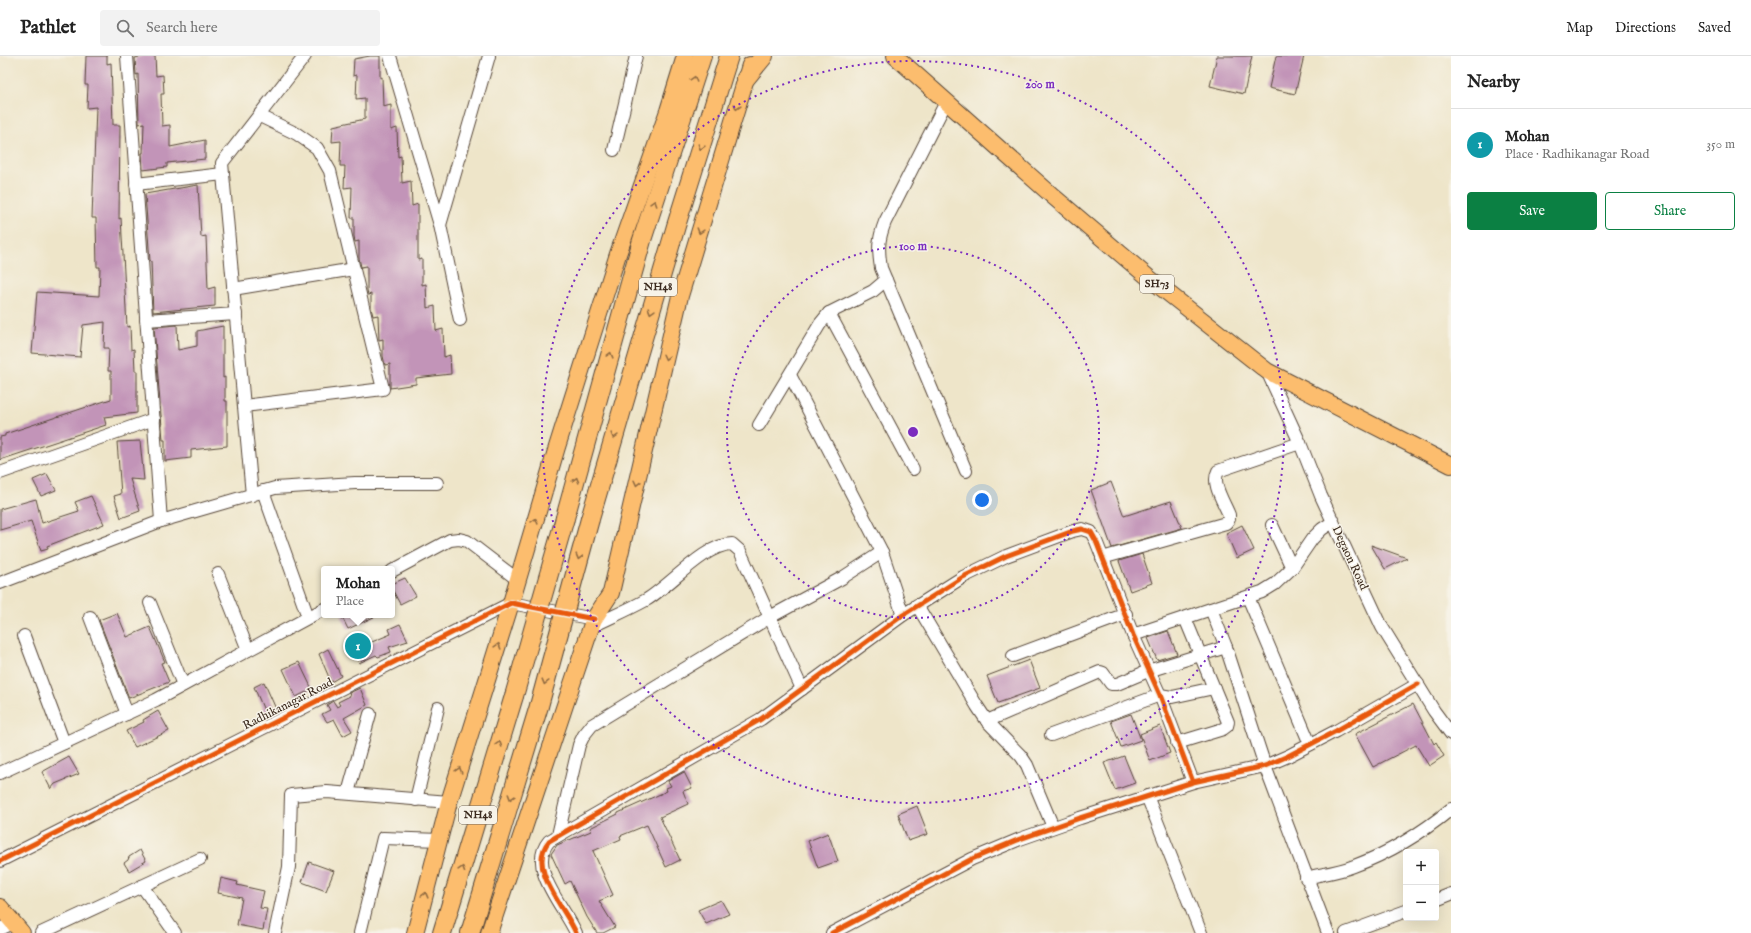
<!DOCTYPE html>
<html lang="en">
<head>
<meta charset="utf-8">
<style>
  body { margin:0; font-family:"IM FELL English",serif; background:#f2f2f2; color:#222 }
  .controls { position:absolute; right:12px; bottom:12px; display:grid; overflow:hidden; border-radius:4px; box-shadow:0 4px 16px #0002 }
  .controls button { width:36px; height:36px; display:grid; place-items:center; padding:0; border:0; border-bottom:1px solid #e0e0e0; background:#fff; color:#222; font:20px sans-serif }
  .you { position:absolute; left:982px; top:444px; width:14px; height:14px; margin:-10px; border:3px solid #fff; border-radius:50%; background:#1a73e8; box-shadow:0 0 0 6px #1a73e833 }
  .badge { display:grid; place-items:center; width:26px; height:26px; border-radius:50%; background:#0b8043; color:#fff; font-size:13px; font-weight:700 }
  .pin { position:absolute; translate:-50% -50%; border:2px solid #fff; box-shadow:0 1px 4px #0006 }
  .popup { position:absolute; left:321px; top:510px; width:74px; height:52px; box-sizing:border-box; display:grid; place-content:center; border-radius:4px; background:#fff; filter:drop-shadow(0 1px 3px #0005); font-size:13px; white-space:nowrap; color:#767676 }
  .popup b { font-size:15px; color:#222 }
  .popup::after { content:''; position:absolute; left:50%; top:100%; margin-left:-8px; border:8px solid transparent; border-top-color:#fff }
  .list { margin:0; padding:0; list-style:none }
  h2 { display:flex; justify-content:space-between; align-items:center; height:52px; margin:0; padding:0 16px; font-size:17px }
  h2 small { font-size:13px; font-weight:400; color:#767676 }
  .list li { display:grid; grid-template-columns:26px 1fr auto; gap:12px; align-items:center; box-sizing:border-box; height:72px; padding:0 16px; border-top:1px solid #e0e0e0 }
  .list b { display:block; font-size:15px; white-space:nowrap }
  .list p { margin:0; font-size:13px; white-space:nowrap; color:#767676 }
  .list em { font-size:13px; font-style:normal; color:#767676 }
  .actions { display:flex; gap:8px; padding:12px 16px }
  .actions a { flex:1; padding:9px 0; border:1px solid #0b8043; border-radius:4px; text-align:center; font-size:14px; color:#0b8043 }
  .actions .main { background:#0b8043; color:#fff }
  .icon { flex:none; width:22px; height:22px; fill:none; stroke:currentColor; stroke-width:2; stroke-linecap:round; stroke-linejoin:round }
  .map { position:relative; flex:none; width:1451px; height:877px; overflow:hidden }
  header { display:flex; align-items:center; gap:24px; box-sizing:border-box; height:56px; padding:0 20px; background:#fff; border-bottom:1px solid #e0e0e0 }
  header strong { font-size:19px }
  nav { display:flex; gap:22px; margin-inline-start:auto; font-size:14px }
  .search { width:280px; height:36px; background:#f2f2f2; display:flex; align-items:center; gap:10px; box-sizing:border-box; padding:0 14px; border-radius:4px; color:#767676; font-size:15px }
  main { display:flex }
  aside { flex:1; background:#fff }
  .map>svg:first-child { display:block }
  .building { fill:#c294b8 }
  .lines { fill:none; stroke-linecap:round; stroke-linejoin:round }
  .minor-casing { stroke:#564638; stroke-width:14 }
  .major-casing { stroke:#564638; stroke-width:18 }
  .highway-casing { stroke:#564638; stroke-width:20 }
  .minor { stroke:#fff; stroke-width:12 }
  .major { stroke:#fcbd6e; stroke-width:16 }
  .highway { stroke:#fcbd6e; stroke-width:18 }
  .highway-bridge-casing { stroke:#564638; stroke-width:20; stroke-linecap:butt }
  .highway-bridge { stroke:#fcbd6e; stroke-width:18 }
  .cycleway-casing { stroke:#f7f3e8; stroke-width:8 }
  .cycleway { stroke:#e8590c; stroke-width:5 }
  .oneway { stroke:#926c42 }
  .ring { fill:none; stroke:#7b2cbf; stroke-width:2; stroke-dasharray:2 4 }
  .labels { text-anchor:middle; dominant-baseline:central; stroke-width:3; stroke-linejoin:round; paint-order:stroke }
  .shield { fill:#f7f3e8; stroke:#73665b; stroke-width:1 }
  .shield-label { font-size:11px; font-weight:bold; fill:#3b2a1e }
  .street-label { font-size:12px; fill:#3b2a1e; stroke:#f7f3e8 }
  .centre { fill:#7b2cbf; stroke:#f7f3e8; stroke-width:2 }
  .ring-label { font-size:12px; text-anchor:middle; font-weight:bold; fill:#7b2cbf; stroke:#f7f3e8; stroke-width:3; stroke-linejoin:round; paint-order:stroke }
</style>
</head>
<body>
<header>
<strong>Pathlet</strong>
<div class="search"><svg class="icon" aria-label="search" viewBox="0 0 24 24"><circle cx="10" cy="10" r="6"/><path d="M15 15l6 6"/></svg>Search here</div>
<nav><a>Map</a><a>Directions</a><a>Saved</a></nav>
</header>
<main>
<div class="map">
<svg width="1451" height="877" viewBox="0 0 1451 877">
  <rect width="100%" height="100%" fill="#f7f3e8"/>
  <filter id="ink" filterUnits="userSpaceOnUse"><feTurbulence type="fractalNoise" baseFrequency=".025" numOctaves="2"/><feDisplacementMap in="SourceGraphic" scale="8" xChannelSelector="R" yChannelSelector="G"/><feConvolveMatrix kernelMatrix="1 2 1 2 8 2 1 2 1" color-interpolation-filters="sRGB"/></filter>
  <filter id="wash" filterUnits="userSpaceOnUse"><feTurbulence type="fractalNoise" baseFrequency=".012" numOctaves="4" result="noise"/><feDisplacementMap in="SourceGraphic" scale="16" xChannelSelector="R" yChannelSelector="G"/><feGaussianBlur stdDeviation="0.9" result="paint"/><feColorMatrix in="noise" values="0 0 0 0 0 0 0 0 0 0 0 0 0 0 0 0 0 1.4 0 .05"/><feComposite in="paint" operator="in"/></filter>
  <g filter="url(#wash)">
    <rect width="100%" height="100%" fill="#eee5c9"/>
    <g id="blocks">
      <g class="building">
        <polygon points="86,0 107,0 107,8 111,7 113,69 120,69 119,163 121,162 127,271 130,270 131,294 134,293 135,315 137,315 137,357 104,361 106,369 0,404 0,381 5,380 5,378 111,343 111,315 108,315 109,292 104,292 105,266 83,269 80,301 32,297 37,236 99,240 100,211 97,211 96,162 92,162 96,51 87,52 88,29 85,29"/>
        <polygon points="143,0 155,0 156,20 163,19 164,38 161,38 162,70 170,69 170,91 205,84 205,103 167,107 167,111 143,114 142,97 143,97 144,67 139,68 138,18 136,19 135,2"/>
        <polygon points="370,0 380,0 380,22 382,21 383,51 391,49 391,74 397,72 398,101 401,100 402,127 411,125 412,150 418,148 418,204 422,203 422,229 426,228 427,252 435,250 436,275 443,273 444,301 450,299 451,318 416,322 416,328 390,332 390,308 385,309 383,300 383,283 379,284 378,259 373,260 371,252 371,238 368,239 367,234 367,210 361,211 359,202 359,185 355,186 354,180 354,162 351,162 352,131 344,132 345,110 340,110 341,85 332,86 333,70 365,63 365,42 356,43 357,19 353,20 354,3"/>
        <polygon points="1217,0 1252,0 1244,38 1210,30"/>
        <polygon points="1276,0 1304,0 1295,38 1269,32"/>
        <polygon points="198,129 201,181 206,180 208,233 215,231 215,250 153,256 151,205 150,205 145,138"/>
        <polygon points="177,269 178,294 197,290 197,275 223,270 223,322 225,321 225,345 227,345 227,390 191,394 191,402 165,405 165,384 163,384 154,271"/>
        <polygon points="140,385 144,424 130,423 140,455 121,462 114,440 121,438 117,386"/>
        <polygon points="47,418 56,434 41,440 33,424"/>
        <polygon points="1111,426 1124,460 1171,445 1182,472 1112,492 1091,434"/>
        <polygon points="91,440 104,468 47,490 48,493 41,495 31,465 0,474 0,453 36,443 42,467 79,455 75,446"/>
        <polygon points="1242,469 1254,494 1237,502 1226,477"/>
        <polygon points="1371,489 1407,502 1385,513"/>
        <polygon points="1142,498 1152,527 1130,535 1119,505"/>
        <polygon points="405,522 416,540 400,548 392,533 392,528"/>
        <polygon points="117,557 127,581 150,571 165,606 161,607 169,626 129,642 99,564"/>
        <polygon points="341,559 378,559 348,573"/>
        <polygon points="400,568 408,585 389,591 391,596 378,601 376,599 359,607 349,590 365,583 367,588 391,578 389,573"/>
        <polygon points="1168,575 1177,598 1157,604 1148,582"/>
        <polygon points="328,593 341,620 331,626 319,598"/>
        <polygon points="1029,604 1040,632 998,647 987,620"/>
        <polygon points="299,606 312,633 296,641 283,613"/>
        <polygon points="264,626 276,653 266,659 254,631"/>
        <polygon points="360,632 367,649 344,662 352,675 343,680 334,663 327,666 322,658 330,654 327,649 333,645 337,651 340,649 338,646 350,640 349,637"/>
        <polygon points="1413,648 1434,688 1436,686 1444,700 1429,710 1416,689 1373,711 1355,678"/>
        <polygon points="158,655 169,675 135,691 126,675 144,666 143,664"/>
        <polygon points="1131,658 1141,684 1121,691 1111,665"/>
        <polygon points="1160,670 1170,697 1150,705 1140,678"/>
        <polygon points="1124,700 1135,727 1115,734 1104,707"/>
        <polygon points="69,701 79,718 55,728 51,733 42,716"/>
        <polygon points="684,716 692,732 683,735 688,748 660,761 680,804 666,811 647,769 620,780 621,783 593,795 613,839 599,845 615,871 603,877 597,877 587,861 570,825 565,828 551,798 557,789 591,775 590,772 618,758 618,757 667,735 666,732 671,730 668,725"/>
        <polygon points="917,750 928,778 908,785 898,758"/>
        <polygon points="828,777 838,805 818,812 808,785"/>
        <polygon points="140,794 146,805 129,815 124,807 128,804 129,801"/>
        <polygon points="309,806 334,815 326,835 302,826"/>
        <polygon points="221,822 238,826 237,829 264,835 260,852 267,853 263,874 237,869 242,842 218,837"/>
        <polygon points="721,844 729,858 706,868 698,854"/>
      </g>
    </g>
  </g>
  <g filter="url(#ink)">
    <use href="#blocks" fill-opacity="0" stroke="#564638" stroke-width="1"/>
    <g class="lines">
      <g class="minor-casing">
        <g id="minor">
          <polyline points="127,0 161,465"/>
          <polyline points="390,0 440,169 489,0"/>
          <path d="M 946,46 L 885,166 C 878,184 878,193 881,212 L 966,415"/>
          <polyline points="614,94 636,0"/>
          <polyline points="136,128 223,118"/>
          <polyline points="440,169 460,264"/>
          <polyline points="233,233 354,213"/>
          <polyline points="829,257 913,413"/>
          <polyline points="146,264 236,258"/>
          <polyline points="1267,315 1300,387 1321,440 1382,571 1434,655 1451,678"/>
          <polyline points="790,319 882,496 903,559"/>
          <polyline points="244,350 383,333 330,115 317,92 297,78 260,60"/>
          <polyline points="759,369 820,268 829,257 873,235 886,224"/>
          <polyline points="0,417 154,363"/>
          <polyline points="263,435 308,561"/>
          <polyline points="252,439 222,107 305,0"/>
          <polyline points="1272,469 1292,512"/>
          <path d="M 1102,502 L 1226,467 L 1229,463 L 1229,459 C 1224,446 1211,428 1218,415 L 1300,387"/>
          <polyline points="392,515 450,484 459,483 467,485 518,524"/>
          <polyline points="218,518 248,594"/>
          <polyline points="0,527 161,465 275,432 355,427 437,427"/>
          <polyline points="1248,541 1310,688"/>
          <polyline points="150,547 183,629"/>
          <polyline points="917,549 977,650 987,665 1021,700 1027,709 1053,771"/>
          <polyline points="1211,553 1226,591 1265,710 1328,877"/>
          <polyline points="90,561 127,658"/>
          <path d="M 591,571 C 609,562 628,554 646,544 C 670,530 705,488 732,488 L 740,495 L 802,633"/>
          <polyline points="1133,579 1262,536 1275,528 1292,512 1312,483 1322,473 1333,466"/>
          <polyline points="24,580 64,687"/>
          <polyline points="1013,600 1126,558"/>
          <polyline points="987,665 1100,616 1103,617 1111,628 1117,628 1148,615 1226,591"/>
          <polyline points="1051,679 1160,639 1172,641 1214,632"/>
          <polyline points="1177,687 1223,673 1227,670 1228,666 1185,562"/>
          <polyline points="0,717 156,644 324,553"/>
          <polyline points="348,737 370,658"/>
          <polyline points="1147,740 1201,877"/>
          <polyline points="416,744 438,652"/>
          <polyline points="558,779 579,689 584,679 592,669 770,561 842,522 882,496"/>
          <polyline points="0,805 511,547 594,563"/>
          <path d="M 1306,822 C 1322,818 1339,816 1354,810 C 1389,797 1422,777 1451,753"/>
          <polyline points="142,830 175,877"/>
          <polyline points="1436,844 1451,838"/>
          <polyline points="0,873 13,867"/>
          <polyline points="41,877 200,803"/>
          <polyline points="275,877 289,811 291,739 327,736 449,746"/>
          <polyline points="360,877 383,782 440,784"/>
          <path d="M 576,877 C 565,851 526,812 549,785 L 761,663 L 903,559 L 963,521 L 1006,500 L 1073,475 L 1082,473 L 1091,476 L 1096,485 L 1133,579 L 1160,639 L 1193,726"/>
          <polyline points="832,877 972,803 1020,783 1080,762 1193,726 1265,710 1288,700 1336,675 1418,628"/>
          <polyline points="1346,877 1406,855"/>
        </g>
      </g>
      <g class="major-casing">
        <g id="major">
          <polyline points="895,0 1055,142 1149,222 1267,315 1451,409"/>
          <polyline points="0,851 22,877"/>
          <polyline points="415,877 449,746 511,547 557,391 618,198 668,55 685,0"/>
          <polyline points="489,877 591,571 594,563 611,537 680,240 750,9"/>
        </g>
      </g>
      <g class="highway-casing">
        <g id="highway">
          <polyline points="746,22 764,0"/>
          <polyline points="565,462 642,184 702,0"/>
          <polyline points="590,463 676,170 729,0"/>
          <polyline points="442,877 514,640"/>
          <polyline points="470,877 539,650"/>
        </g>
      </g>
      <use href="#minor" class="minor"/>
      <use href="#major" class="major"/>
      <use href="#highway" class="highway"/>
      <g class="highway-bridge-casing">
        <g id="highway-bridge">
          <polyline points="514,640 565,462"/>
          <polyline points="539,650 590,463"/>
        </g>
      </g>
      <use href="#highway-bridge" class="highway-bridge"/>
      <g class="cycleway-casing">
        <g id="cycleway">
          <polyline points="0,805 511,547 594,563"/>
          <path d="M 576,877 C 565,851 526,812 549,785 L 761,663 L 903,559 L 963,521 L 1006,500 L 1073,475 L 1082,473 L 1091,476 L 1096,485 L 1133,579 L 1160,639 L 1193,726"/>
          <polyline points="832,877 972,803 1020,783 1080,762 1193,726 1265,710 1288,700 1336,675 1418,628"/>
        </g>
      </g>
      <use href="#cycleway" class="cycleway"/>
    </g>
    <defs><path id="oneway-chevron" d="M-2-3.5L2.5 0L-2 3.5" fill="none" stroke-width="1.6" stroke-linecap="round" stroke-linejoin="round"/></defs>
    <g class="oneway">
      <use href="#oneway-chevron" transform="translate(694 23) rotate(-72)"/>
      <use href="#oneway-chevron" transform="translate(737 51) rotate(107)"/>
      <use href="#oneway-chevron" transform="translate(701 91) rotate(108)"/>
      <use href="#oneway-chevron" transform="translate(654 147) rotate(-72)"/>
      <use href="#oneway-chevron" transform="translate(700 175) rotate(107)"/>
      <use href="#oneway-chevron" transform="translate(651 255) rotate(106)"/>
      <use href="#oneway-chevron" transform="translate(610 299) rotate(-75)"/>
      <use href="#oneway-chevron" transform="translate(666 301) rotate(103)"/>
      <use href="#oneway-chevron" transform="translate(614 380) rotate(106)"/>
      <use href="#oneway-chevron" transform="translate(576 424) rotate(-75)"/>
      <use href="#oneway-chevron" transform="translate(637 427) rotate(103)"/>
      <use href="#oneway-chevron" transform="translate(535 465) rotate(-74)"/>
      <use href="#oneway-chevron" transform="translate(579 501) rotate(105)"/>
      <use href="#oneway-chevron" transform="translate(498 590) rotate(-73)"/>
      <use href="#oneway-chevron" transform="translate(545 626) rotate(105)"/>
      <use href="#oneway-chevron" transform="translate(499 688) rotate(-73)"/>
      <use href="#oneway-chevron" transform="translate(459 714) rotate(-73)"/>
      <use href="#oneway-chevron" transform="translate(511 741) rotate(107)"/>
      <use href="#oneway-chevron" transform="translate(462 813) rotate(-73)"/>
      <use href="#oneway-chevron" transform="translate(425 839) rotate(-75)"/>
    </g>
  </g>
  <g class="ring">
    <circle cx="913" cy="376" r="186"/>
    <circle cx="913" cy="376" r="371"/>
  </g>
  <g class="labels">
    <g class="shield">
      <rect x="1140" y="219" width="34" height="18" rx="3"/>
      <rect x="639" y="222" width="38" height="18" rx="3"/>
      <rect x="459" y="750" width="38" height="18" rx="3"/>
    </g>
    <g class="shield-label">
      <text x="1157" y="228">SH73</text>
      <text x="658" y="231">NH48</text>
      <text x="478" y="759">NH48</text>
    </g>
    <g class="street-label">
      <text transform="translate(1350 502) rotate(65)">Degaon Road</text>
      <text transform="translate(288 648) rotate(-27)">Radhikanagar Road</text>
    </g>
  </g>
  <circle cx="913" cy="376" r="6" class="centre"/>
  <g class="ring-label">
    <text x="1040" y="32">200 m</text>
    <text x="913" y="194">100 m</text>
  </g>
</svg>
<div class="controls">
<button>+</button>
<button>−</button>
</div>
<div class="you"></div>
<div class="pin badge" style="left:358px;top:590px;background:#0f9aa8">1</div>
<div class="popup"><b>Mohan</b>Place</div>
</div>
<aside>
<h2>Nearby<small></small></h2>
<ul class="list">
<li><span class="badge" style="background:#0f9aa8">1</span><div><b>Mohan</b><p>Place · Radhikanagar Road</p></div><em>350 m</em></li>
</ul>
<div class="actions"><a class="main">Save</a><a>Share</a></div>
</aside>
</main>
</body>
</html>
